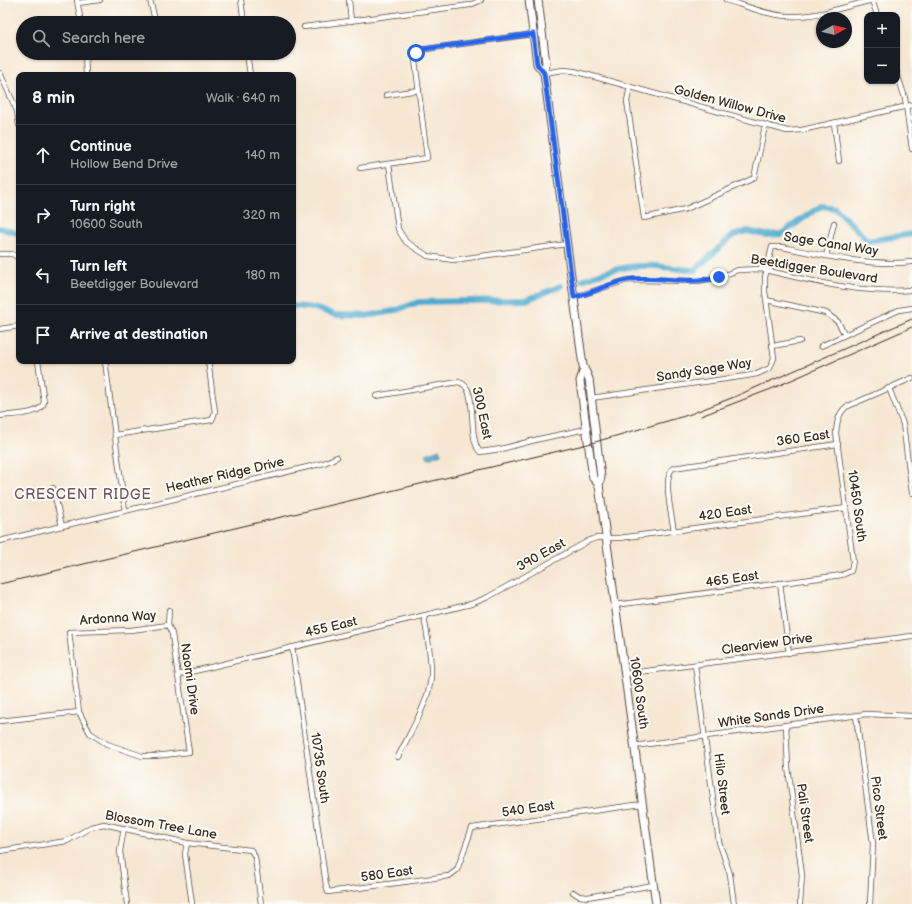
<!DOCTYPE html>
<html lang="en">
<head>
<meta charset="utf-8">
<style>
  body { margin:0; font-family:"Balsamiq Sans",sans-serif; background:#20242c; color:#f1f3f6 }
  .controls { position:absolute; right:12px; top:12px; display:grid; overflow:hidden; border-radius:8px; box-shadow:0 1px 3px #0004 }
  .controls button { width:36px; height:36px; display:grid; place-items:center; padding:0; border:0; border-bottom:1px solid #363941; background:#171b24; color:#f1f3f6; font:20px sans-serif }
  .compass { position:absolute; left:816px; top:12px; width:36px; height:36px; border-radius:50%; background:#171b24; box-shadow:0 1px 3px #0004; rotate:82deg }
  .stop { position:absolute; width:12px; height:12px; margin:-9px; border:3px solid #2563eb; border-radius:50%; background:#fff }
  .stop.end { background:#2563eb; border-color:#fff; box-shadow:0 1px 4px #0008 }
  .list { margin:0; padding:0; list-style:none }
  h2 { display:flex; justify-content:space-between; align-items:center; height:52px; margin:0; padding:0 16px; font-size:17px }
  h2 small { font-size:13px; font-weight:400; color:#9ea1a6 }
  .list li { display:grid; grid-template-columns:26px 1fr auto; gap:12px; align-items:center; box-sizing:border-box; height:60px; padding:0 16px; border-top:1px solid #363941 }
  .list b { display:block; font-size:15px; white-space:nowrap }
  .list p { margin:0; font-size:13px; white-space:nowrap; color:#9ea1a6 }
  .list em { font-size:13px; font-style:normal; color:#9ea1a6 }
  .icon { flex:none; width:22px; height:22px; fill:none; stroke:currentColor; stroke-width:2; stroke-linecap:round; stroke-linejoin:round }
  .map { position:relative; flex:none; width:912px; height:904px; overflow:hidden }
  .search { position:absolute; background:#171b24; box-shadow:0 1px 3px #0004; left:16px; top:16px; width:280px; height:44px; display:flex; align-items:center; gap:10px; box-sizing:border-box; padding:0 14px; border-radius:22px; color:#9ea1a6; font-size:15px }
  .panel { position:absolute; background:#171b24; box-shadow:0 1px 3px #0004; left:16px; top:72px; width:280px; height:292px; border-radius:8px }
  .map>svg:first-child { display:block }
  .water { fill:#53acd0; stroke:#476b77 }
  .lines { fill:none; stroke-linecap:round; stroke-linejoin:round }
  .canal { stroke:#53acd0; stroke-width:6 }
  .street-casing { stroke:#574639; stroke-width:6 }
  .primary-casing { stroke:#574639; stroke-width:9 }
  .street { stroke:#fff; stroke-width:4.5 }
  .primary { stroke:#fff; stroke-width:7 }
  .tram { stroke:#3b2a1e; stroke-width:1 }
  .route { stroke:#2563eb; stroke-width:5 }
  .labels { text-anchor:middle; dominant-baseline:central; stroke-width:4; stroke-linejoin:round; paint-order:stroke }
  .street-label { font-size:13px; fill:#3b2a1e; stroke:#fdfcf7 }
  .neighbourhood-label { font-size:14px; letter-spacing:1px; fill:#73535d; stroke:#fdfcf7 }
</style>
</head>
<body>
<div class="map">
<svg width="912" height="904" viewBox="0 0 912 904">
  <rect width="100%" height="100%" fill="#fdfcf7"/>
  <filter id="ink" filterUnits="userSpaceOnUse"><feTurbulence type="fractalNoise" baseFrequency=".025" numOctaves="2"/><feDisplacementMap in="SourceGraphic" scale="8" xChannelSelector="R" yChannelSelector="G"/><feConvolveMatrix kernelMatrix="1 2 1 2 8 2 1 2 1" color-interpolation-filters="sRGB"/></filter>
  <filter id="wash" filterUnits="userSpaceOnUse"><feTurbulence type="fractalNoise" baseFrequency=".012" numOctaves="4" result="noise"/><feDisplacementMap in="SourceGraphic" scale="16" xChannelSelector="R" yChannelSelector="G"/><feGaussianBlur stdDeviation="0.9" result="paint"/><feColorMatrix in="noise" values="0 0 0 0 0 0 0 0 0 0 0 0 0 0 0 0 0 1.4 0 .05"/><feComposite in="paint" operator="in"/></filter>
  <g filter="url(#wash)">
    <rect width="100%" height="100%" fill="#f6e7d2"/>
    <polygon class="water" points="439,449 441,454 428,459 426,454"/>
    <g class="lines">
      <g class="canal">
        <polyline points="0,228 19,234"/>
        <path d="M 582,280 C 606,271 629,264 655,266 C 668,267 681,270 695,270 L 732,236 L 747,231 L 766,235 L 781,234 L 821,206 L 835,208 L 868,241 L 912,234"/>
        <polyline points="293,306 314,308 335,315 366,316 394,311 419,302 526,300 561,286"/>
      </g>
    </g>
  </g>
  <g filter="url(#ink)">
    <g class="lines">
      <g class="street-casing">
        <g id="street">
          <polyline points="77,0 81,23"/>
          <polyline points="150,0 154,16"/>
          <polyline points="241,0 244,23"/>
          <polyline points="349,0 351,21"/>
          <path d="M 726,0 C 746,6 767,15 788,16 C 814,18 847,6 873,0"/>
          <polyline points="872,0 877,15"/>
          <polyline points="78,3 100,0"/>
          <polyline points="304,27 470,5 481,0"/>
          <polyline points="85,53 86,75"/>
          <polyline points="247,53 250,75"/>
          <polyline points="0,73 17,111 19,125"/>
          <polyline points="544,73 563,70 574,71 787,131 802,130 912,105"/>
          <polyline points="897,73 905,98 912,149"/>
          <polyline points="630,87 627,101 644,218 686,209 754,178 765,126"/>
          <polyline points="386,95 419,90"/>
          <polyline points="834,123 839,161"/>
          <polyline points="389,164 398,229 406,242 428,256 453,260 567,244"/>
          <polyline points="360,168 427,158 415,60 416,53 419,50 533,34"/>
          <polyline points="0,254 12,254 19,258"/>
          <polyline points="826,256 834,223"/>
          <path d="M 574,297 L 628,280 L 698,281 L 719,277 L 738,270 L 761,269 C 811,281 860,294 912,290"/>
          <polyline points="766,300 826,313 838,322 845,335"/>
          <polyline points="0,329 19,326"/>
          <polyline points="772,346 800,341"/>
          <polyline points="821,346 899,310 912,308"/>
          <polyline points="105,361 125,511"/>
          <polyline points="889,388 903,424 912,493"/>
          <path d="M 376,396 L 458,382 C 480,385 466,437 480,452 L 501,449 L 539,439 L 586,429"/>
          <path d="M 591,398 L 746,376 L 757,374 L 770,368 L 774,358 L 765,291 L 765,277 L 772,247 L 782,247 C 825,256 867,266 912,262"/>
          <path d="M 0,416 C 12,414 41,416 44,402 L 38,361"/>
          <polyline points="115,435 212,420 215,412 208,361"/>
          <polyline points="53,488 62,526"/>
          <path d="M 674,531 C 672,517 662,477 673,468 L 838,444"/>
          <polyline points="0,541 324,463 337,457"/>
          <polyline points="780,583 789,653"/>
          <path d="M 615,605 L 842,575 L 851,571 L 853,561 L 836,433 C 837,423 838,414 846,407 L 912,378"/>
          <polyline points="168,625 131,630 69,632 79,712 90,733 107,744 142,756 155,756 189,752 172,634 168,625 169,610"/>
          <polyline points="292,647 326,885 328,892 449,876 457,870 472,828 642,804"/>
          <polyline points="695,665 719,842 730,874 734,904"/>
          <polyline points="624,674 912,636"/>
          <polyline points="178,675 471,604 488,597 590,540 596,538 619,538 846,508"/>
          <polyline points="856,716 873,844 870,904"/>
          <polyline points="0,721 79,712"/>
          <polyline points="786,725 788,767 802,875 800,904"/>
          <polyline points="634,746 866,714 912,716"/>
          <path d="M 398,757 C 409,734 429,703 431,677 C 432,657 427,636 424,616"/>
          <polyline points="124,828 120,851 127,904"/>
          <polyline points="187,843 185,854 192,904"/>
          <polyline points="0,851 67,841 91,827 104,824 187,843 251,850 255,857 261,904"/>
          <polyline points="573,892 579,896 588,897 653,885"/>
        </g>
      </g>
      <g class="primary-casing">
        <g id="primary">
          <polyline points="529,0 537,64 544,73"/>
          <polyline points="538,0 546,63 544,73 583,366 589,379 601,477 599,485 656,904"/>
          <polyline points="584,369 580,381 593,478 599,485"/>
        </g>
      </g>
      <use href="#street" class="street"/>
      <use href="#primary" class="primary"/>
      <g class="tram">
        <polyline points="701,416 771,389 912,327"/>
        <polyline points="0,584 588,444 688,415 734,397 912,319"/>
      </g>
    </g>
  </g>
  <g class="lines" filter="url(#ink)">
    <path class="route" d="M 416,53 L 424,49 L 533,34 L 537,64 L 544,73 L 574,297 C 595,293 612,281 633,279 C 662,276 690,285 719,277"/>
  </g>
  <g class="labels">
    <g class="street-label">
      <text transform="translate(730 104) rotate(15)">Golden Willow Drive</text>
      <text transform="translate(831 244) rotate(9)">Sage Canal Way</text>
      <text transform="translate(814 269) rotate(9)">Beetdigger Boulevard</text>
      <text transform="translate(704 370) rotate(-9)">Sandy Sage Way</text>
      <text transform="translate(482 413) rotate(78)">300 East</text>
      <text transform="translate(803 438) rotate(-8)">360 East</text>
      <text transform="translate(225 475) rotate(-13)">Heather Ridge Drive</text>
      <text transform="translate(857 506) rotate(82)">10450 South</text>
      <text transform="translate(725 513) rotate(-8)">420 East</text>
      <text transform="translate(541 555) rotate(-29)">390 East</text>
      <text transform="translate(732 579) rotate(-8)">465 East</text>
      <text transform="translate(118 618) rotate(-4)">Ardonna Way</text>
      <text transform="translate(331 627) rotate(-13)">455 East</text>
      <text transform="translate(767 644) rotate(-8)">Clearview Drive</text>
      <text transform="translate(190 679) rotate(82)">Naomi Drive</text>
      <text transform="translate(639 693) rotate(82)">10600 South</text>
      <text transform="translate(771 716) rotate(-8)">White Sands Drive</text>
      <text transform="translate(320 768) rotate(82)">10735 South</text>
      <text transform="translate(722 784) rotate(83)">Hilo Street</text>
      <text transform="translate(879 808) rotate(83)">Pico Street</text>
      <text transform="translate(528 809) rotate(-8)">540 East</text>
      <text transform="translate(805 813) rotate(82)">Pali Street</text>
      <text transform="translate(161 825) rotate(10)">Blossom Tree Lane</text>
      <text transform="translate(387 874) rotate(-8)">580 East</text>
    </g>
    <g class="neighbourhood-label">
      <text x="83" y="494">CRESCENT RIDGE</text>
    </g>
  </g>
</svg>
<div class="controls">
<button>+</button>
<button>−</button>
</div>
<svg class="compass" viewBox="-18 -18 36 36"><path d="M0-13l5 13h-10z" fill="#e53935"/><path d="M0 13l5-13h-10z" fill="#9ea1a6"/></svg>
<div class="stop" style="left:416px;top:53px"></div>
<div class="stop end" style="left:719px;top:277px"></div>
<div class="search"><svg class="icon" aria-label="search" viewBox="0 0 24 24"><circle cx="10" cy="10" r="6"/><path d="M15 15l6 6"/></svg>Search here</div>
<section class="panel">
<h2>8 min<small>Walk · 640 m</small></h2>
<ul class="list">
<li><svg class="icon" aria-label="ahead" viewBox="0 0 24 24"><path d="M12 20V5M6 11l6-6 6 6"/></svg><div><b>Continue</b><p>Hollow Bend Drive</p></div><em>140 m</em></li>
<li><svg class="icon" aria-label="right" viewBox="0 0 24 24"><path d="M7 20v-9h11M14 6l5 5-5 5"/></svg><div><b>Turn right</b><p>10600 South</p></div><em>320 m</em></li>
<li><svg class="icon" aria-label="left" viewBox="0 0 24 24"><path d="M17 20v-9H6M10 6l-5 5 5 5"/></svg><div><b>Turn left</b><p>Beetdigger Boulevard</p></div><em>180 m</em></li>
<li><svg class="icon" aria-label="arrive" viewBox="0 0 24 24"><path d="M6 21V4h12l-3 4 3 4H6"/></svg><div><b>Arrive at destination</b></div></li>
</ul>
</section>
</div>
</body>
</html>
